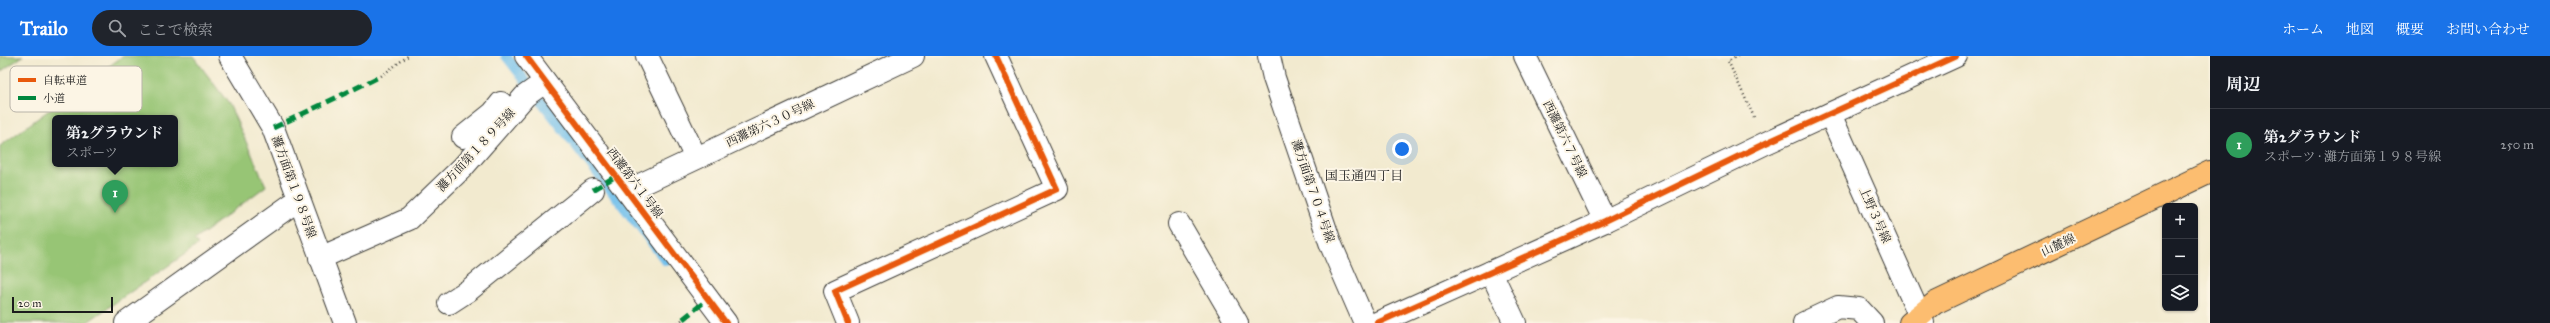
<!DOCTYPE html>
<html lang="ja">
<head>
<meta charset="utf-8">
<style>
  body { margin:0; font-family:"IM FELL Great Primer","Noto Serif JP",serif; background:#20242c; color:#f1f3f6 }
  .controls { position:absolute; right:12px; bottom:12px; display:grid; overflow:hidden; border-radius:6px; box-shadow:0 1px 3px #0004 }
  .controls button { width:36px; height:36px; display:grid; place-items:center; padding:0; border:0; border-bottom:1px solid #363941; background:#171b24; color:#f1f3f6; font:20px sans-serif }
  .scale { position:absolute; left:12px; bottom:10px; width:101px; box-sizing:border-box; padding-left:4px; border:2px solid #1c1c1c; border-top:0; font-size:11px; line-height:14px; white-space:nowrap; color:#1c1c1c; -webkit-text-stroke:3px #fcf5e5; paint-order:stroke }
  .you { position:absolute; left:1402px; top:93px; width:14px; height:14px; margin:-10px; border:3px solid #fff; border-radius:50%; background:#1a73e8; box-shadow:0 0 0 6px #1a73e833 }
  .badge { display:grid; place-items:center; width:26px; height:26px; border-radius:50%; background:#1a73e8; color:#fff; font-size:13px; font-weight:700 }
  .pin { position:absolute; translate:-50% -33px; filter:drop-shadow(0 1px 2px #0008) }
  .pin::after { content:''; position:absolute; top:21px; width:14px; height:12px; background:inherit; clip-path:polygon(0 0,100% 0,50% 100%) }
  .popup { position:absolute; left:52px; top:59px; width:126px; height:52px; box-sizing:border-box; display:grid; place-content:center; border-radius:6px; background:#171b24; filter:drop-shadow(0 1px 3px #0005); font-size:13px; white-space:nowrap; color:#9ea1a6 }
  .popup b { font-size:15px; color:#f1f3f6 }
  .popup::after { content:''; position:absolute; left:50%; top:100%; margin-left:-8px; border:8px solid transparent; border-top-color:#171b24 }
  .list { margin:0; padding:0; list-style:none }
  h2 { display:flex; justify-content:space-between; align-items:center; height:52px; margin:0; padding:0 16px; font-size:17px }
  h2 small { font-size:13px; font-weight:400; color:#9ea1a6 }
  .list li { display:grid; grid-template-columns:26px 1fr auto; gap:12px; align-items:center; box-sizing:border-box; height:72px; padding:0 16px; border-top:1px solid #363941 }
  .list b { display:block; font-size:15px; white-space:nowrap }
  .list p { margin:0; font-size:13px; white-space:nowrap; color:#9ea1a6 }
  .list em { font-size:13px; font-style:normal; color:#9ea1a6 }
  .icon { flex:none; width:22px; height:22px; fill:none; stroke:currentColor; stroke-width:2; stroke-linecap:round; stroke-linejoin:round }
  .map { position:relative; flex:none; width:2210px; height:267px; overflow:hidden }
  header { display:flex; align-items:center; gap:24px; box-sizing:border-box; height:56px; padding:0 20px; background:#1a73e8; color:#fff }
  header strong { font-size:19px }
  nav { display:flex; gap:22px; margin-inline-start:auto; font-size:14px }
  .search { width:280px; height:36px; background:#20242c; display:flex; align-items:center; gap:10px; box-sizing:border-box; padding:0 14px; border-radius:22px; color:#9ea1a6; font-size:15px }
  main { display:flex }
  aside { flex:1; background:#171b24 }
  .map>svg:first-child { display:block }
  .green { fill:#97c574; stroke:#5a7048; fill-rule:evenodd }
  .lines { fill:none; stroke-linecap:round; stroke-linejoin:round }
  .stream { stroke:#71c0ec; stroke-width:10 }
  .minor-casing { stroke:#3c3b37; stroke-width:24 }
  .major-casing { stroke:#3c3b37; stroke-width:24 }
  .path { stroke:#3c3b37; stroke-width:2.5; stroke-dasharray:1 3; stroke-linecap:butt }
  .minor { stroke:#fff; stroke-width:22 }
  .major { stroke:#fcbd6f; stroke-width:22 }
  .quiet { stroke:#00873e; stroke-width:5; stroke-dasharray:10 5; stroke-linecap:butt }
  .cycleway-casing { stroke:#fcf5e5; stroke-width:8 }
  .cycleway { stroke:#e8590c; stroke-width:6 }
  .labels { text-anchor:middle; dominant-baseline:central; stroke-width:4; stroke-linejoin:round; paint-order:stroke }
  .street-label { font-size:12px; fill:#1c1c1c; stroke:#fcf5e5 }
  .neighbourhood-label { font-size:13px; fill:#1c1c1c; stroke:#fcf5e5 }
  .key { fill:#fcf5e5; stroke:#b9b4a9; stroke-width:1 }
  .key-label { font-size:11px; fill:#1c1c1c }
</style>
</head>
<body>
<header>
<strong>Trailo</strong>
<div class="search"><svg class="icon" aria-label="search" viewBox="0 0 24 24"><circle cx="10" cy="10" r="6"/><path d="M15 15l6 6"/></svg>ここで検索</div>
<nav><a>ホーム</a><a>地図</a><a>概要</a><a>お問い合わせ</a></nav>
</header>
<main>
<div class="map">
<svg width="2210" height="267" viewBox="0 0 2210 267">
  <rect width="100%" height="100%" fill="#fcf5e5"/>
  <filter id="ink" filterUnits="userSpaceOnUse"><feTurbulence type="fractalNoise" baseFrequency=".025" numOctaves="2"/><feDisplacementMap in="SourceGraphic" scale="8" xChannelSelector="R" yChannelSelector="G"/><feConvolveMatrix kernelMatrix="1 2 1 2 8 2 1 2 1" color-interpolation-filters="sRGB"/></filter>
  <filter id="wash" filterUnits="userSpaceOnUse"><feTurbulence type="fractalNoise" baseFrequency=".012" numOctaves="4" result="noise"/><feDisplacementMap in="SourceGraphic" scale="16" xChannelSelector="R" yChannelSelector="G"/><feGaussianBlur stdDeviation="0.9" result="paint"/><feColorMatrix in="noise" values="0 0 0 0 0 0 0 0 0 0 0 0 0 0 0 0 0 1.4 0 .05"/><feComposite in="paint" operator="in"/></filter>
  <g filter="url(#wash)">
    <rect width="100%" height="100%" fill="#f2eacf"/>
    <g class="green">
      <polygon points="0,0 23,0 0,16"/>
      <path d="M 123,0 L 193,0 L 229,48 L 266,130 L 194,184 L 198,189 L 86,267 L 0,267 L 0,90 ZM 55,62 L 175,62 L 175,108 L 55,108 Z"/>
    </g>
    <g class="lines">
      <polyline class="stream" points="506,0 666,205"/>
    </g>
  </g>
  <g filter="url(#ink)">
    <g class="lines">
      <g class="minor-casing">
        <g id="minor">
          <polyline points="230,0 273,72 345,267"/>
          <polyline points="526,0 726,267"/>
          <polyline points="647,0 696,102"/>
          <polyline points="1269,0 1274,22 1331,189 1365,267"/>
          <polyline points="1525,0 1605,165"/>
          <polyline points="1830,58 1923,267"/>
          <polyline points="463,81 493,57 501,47"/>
          <polyline points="627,135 913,0"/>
          <polyline points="1179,168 1237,267"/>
          <polyline points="320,202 409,163 463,111 525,40 545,26"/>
          <polyline points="1491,216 1515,267"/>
          <polyline points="449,247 469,234 593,134"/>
          <polyline points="126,267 298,144"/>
          <polyline points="848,267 835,235 1057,133 996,0"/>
          <polyline points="1377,267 1605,165 1766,87 1956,0"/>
          <polyline points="1804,267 1838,251 1859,253 1872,267"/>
        </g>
      </g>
      <g class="major-casing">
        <polyline id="major" points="1910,267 1935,247 2210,116"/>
      </g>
      <g class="path">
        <polyline points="1738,0 1728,5 1754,61"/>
        <polyline points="381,20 408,0"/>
        <polyline points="678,267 683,263"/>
      </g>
      <use href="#minor" class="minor"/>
      <use href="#major" class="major"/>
      <g class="quiet">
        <polyline points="273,72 381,20"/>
        <polyline points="593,134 616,120"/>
        <polyline points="683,263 708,243"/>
      </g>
      <g class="cycleway-casing">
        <g id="cycleway">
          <polyline points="526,0 726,267"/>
          <polyline points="848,267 835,235 1057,133 996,0"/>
          <polyline points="1377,267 1605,165 1766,87 1956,0"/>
        </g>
      </g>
      <use href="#cycleway" class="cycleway"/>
    </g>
  </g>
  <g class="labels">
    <g class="street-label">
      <text transform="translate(770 67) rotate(-25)">西灘第六３０号線</text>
      <text transform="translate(1565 83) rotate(64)">西灘第六７号線</text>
      <text transform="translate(476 94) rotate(-47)">灘方面第１８９号線</text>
      <text transform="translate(635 127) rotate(53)">西灘第六１号線</text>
      <text transform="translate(294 131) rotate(70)">灘方面第１９８号線</text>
      <text transform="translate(1313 135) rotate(71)">灘方面第７０４号線</text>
      <text transform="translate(1875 159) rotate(66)">上野３号線</text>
      <text transform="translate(2058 189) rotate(-25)">山麓線</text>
    </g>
    <g class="neighbourhood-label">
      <text x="1364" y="120">国玉通四丁目</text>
    </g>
  </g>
  <rect x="10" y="10" width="132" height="46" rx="6" class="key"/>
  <rect x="18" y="22" width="18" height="4" fill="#e8590c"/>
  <rect x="18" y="40" width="18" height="4" fill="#00873e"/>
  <g class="key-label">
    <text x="43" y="28">自転車道</text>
    <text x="43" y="46">小道</text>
  </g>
</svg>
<div class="controls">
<button>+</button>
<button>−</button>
<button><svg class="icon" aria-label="layers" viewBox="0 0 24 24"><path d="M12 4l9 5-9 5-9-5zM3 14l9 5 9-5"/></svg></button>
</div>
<div class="scale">20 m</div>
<div class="you"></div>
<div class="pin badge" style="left:115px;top:157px;background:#2e9e5b">1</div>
<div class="popup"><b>第2グラウンド</b>スポーツ</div>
</div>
<aside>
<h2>周辺<small></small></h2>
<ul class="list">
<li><span class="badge" style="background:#2e9e5b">1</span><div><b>第2グラウンド</b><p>スポーツ · 灘方面第１９８号線</p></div><em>250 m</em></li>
</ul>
</aside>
</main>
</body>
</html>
